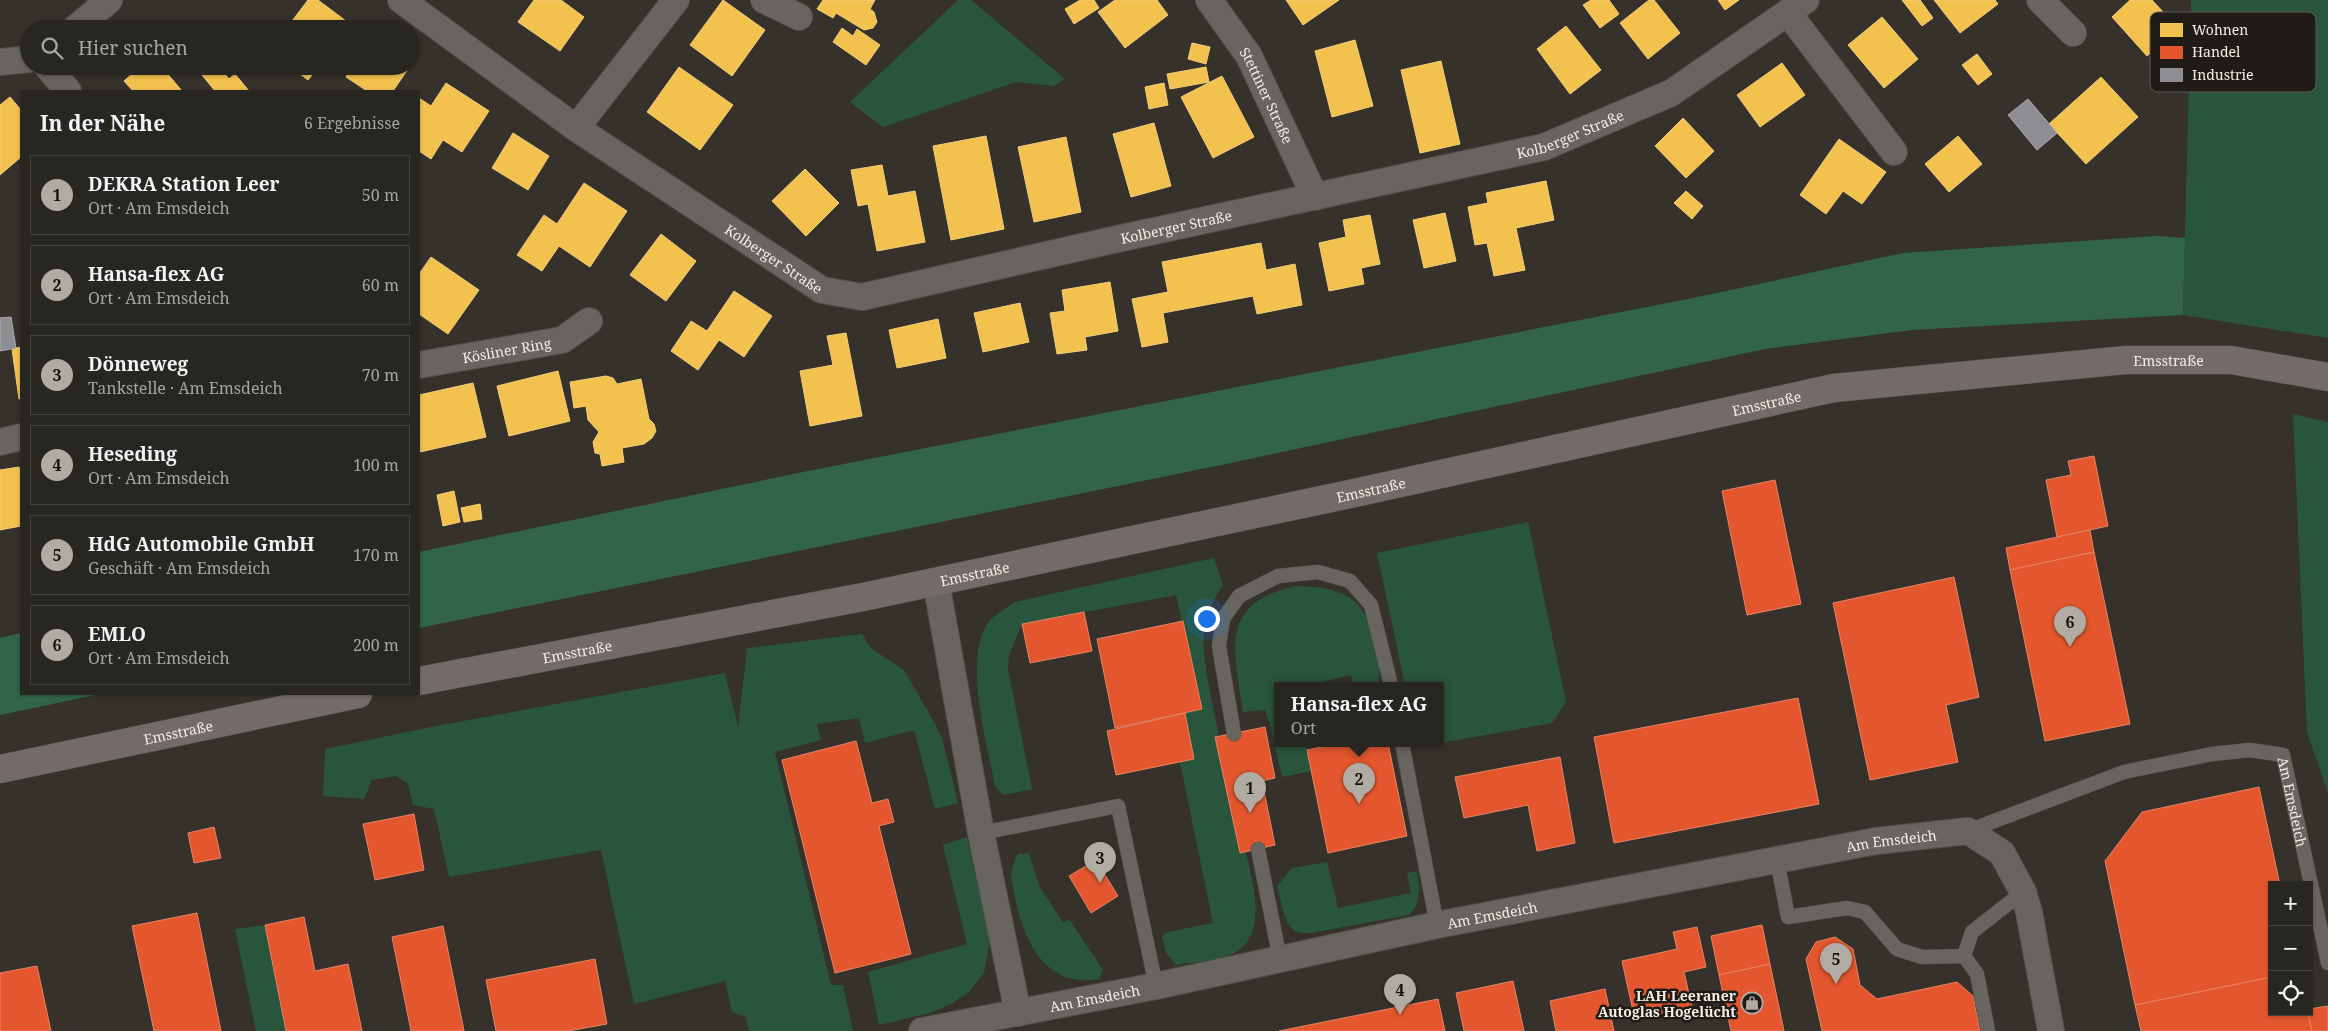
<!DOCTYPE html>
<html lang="de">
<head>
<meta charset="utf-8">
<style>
  body { margin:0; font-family:"Noto Serif",serif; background:#34322d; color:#f1f3f6 }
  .controls { position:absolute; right:15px; bottom:15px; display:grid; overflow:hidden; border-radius:0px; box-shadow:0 1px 4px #0004 }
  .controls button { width:45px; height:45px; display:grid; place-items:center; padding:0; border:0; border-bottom:1px solid #44433e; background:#282620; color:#f1f3f6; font:25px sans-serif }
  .you { position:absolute; left:1206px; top:618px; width:18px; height:18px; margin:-12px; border:4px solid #fff; border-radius:50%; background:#1a73e8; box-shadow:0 0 0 8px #1a73e833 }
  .badge { display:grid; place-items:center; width:32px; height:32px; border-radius:50%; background:#b0aca4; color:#111; font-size:16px; font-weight:700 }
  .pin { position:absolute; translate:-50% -41px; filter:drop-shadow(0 1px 2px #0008) }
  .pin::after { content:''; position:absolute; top:26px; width:18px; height:15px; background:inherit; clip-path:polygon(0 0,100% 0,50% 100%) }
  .popup { position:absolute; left:1274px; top:682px; width:170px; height:65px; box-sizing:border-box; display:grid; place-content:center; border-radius:0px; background:#282620; filter:drop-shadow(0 1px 4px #0005); font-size:16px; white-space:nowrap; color:#a5a5a5 }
  .popup b { font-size:19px; color:#f1f3f6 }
  .popup::after { content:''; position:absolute; left:50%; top:100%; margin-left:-10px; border:10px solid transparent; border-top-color:#282620 }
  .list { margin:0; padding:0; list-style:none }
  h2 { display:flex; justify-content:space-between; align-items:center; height:65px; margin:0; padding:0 20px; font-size:21px }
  h2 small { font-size:16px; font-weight:400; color:#a5a5a5 }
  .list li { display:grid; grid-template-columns:32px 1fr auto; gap:15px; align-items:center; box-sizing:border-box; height:80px; margin:0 10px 10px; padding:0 10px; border:1px solid #44433e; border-radius:0px }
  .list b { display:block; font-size:19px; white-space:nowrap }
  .list p { margin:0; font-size:16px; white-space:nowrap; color:#a5a5a5 }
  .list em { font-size:16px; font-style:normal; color:#a5a5a5 }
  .icon { flex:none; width:28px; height:28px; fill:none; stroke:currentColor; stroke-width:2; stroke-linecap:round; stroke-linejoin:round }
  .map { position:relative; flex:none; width:2328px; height:1031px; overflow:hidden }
  .search { position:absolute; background:#282620; box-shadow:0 1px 4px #0004; left:20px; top:20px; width:400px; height:55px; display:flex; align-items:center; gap:12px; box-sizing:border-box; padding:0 18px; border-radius:28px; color:#a5a5a5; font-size:19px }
  .panel { position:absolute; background:#282620; box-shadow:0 1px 4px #0004; left:20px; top:90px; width:400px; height:605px; border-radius:0px }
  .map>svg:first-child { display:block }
  .green { fill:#29553c }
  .forest { fill:#326548 }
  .homes { fill:#f2c14e; stroke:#f2ce7b }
  .shops { fill:#e4572e; stroke:#e88465 }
  .industry { fill:#8d8d92; stroke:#abaaab }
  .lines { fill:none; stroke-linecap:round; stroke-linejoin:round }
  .lane-casing { stroke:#54504b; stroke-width:15 }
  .street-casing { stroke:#54504b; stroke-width:28 }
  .primary-casing { stroke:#54504b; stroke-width:29 }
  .lane { stroke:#686560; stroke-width:14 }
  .street { stroke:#686560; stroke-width:26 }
  .primary { stroke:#736b67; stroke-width:28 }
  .labels { text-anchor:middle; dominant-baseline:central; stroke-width:5; stroke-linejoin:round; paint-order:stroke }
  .street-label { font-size:14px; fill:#f2ede5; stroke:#1f1b16 }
  .poi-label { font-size:14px; font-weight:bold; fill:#f2ede5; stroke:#1f1b16; text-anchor:end }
  .key { fill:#1f1b16; stroke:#5e5a54; stroke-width:1 }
  .key-label { font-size:14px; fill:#f2ede5 }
</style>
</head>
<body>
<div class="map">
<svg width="2328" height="1031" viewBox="0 0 2328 1031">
  <rect width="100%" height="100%" fill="#36322b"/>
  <g class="green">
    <polygon points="958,0 971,0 1065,79 1053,86 1016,82 883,127 850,102"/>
    <polygon points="2191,0 2328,0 2328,338 2183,315"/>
    <polygon points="2293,414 2328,422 2328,793 2307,732"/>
    <polygon points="1528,522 1566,702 1552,723 1418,747 1417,743 1440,743 1440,685 1405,685 1377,553"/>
    <path d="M 1214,558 L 1223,585 C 1216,596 1208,608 1205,620 C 1198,648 1214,707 1219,737 L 1216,738 L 1239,853 L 1246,852 C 1252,882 1270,936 1232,954 C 1215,962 1194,962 1176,965 L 1166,953 L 1162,936 L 1168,932 L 1213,923 L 1180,762 L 1194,758 L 1185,713 L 1201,709 L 1176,595 L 1022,624 L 1009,655 L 1008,669 L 1032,789 L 1003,795 L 995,786 C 987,742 963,662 988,623 C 993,615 1007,608 1015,602 Z"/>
    <path d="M 1296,586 C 1354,587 1371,605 1380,662 C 1381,670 1377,677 1379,685 L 1353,685 L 1351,675 L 1308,685 L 1278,685 L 1278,743 L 1306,743 L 1311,771 L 1282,777 L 1270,724 L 1265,710 L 1243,712 C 1234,650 1218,603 1296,586 Z"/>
    <polygon points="862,634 871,648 904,670 935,724 942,738 958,803 935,809 914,730 865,743 859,718 817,724 821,740 775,752 831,985 843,985 853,1031 749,1031 746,1017 732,1012 725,981 634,1004 601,850 449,877 434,809 413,805 408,784 396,776 372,780 364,799 323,796 325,749 436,726 725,673 738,727 747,648"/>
    <polygon points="967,837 990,941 984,973 969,992 951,1004 930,1013 879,1025 868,972 967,944 943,845"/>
    <path d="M 1029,853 L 1039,885 L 1063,923 L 1069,919 L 1103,970 L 1099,979 C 1047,988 1025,944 1016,902 C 1012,880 1007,874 1018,854 Z"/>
    <path d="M 1327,862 L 1338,908 L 1411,893 L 1407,873 L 1417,871 C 1419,886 1422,904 1409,915 L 1311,933 C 1306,933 1299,933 1295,931 C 1283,923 1281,899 1277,886 L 1292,868 Z"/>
    <polygon points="265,925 286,1031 256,1031 235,929"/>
  </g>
  <g class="forest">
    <polygon points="2157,236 2185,238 2183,315 1912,330 1765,349 1221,465 419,628 419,552 808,471 1698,297 1903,253"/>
    <polygon points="21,633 21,694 100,694 0,715 0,638"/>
  </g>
  <g class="homes">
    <polygon points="308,0 318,0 350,24 347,29 286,29"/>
    <polygon points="534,0 561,0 584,17 560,51 518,22"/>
    <polygon points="723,0 765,30 732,76 690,45"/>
    <polygon points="823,0 875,0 870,9 874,12 877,22 873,28 864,30 836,13 833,18 817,9"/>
    <polygon points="1080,0 1094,0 1099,8 1074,24 1065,9"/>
    <polygon points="1115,0 1157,0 1168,15 1125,48 1098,12"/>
    <polygon points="1286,0 1339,0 1303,25"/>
    <polygon points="1591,0 1609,0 1619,14 1600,28 1583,5"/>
    <polygon points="1649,0 1654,0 1680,33 1648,59 1620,23"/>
    <polygon points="1718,0 1739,0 1725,10"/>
    <polygon points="1902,0 1920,0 1933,18 1922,26"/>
    <polygon points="1934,0 1995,0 1998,4 1960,33"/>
    <polygon points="2130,0 2152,0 2178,28 2147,56 2112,17"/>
    <polygon points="1882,17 1918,59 1884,88 1848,45"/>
    <polygon points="142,20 149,29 131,29"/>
    <polygon points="1566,26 1601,70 1570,94 1537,49"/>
    <polygon points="842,28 853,36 857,29 880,45 866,65 833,42"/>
    <polygon points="1355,40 1373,106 1332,117 1315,51"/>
    <polygon points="1192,43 1210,47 1206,64 1188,59"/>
    <polygon points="1977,54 1992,74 1978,85 1962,65"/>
    <polygon points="1441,61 1460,144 1420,153 1401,70"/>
    <polygon points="1782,63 1805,95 1760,127 1737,95"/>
    <polygon points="127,66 161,66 182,91 133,91 124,81 133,73"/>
    <polygon points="213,66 218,66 229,79 235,74 249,91 215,91 202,75"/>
    <polygon points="290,66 319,66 308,80"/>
    <polygon points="353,66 410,66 393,91 367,91 346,77"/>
    <polygon points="679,67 733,105 700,150 647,112"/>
    <polygon points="1206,67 1209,82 1170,89 1167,74"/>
    <polygon points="1222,76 1254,137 1213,158 1181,97"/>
    <polygon points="2101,77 2138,117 2086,164 2049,124"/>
    <polygon points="446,83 489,111 462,152 443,140 431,159 419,151 419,98 431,106"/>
    <polygon points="1164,83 1168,105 1149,109 1145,87"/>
    <polygon points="10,97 21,110 21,157 0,175 0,105"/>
    <polygon points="1683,118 1714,151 1686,178 1655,146"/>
    <polygon points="1154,123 1171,186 1131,197 1113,134"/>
    <polygon points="513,133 549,156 528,190 492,168"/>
    <polygon points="986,136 1004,229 951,240 933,146"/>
    <polygon points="1958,136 1982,164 1949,192 1925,164"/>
    <polygon points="1066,137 1081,212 1034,222 1018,147"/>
    <polygon points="1839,139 1886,172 1862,204 1843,191 1826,214 1800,195"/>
    <polygon points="882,165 888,196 915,191 925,242 877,251 868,204 858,206 851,170"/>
    <polygon points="805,169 839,203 806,236 772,201"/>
    <polygon points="1546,181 1554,220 1516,228 1525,270 1494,276 1487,243 1475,245 1468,207 1488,203 1486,193"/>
    <polygon points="584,183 627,211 590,267 559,246 542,271 517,255 544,215 557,224"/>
    <polygon points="1686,191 1703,206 1692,219 1674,203"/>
    <polygon points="1445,213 1456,261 1424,268 1413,220"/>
    <polygon points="1370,215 1380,264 1361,268 1364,284 1329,291 1319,243 1346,237 1343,220"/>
    <polygon points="661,234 696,261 666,301 630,275"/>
    <polygon points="1261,243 1266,270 1295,264 1302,305 1257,314 1253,296 1163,313 1168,342 1142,347 1132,299 1168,292 1162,262"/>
    <polygon points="431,257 479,290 448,334 419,314 419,274"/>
    <polygon points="1110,282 1118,331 1085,337 1087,350 1057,354 1050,313 1065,311 1062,290"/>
    <polygon points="734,291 772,316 744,357 719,340 698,370 671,351 691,321 707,331"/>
    <polygon points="1020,303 1029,342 983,352 974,313"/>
    <polygon points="938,319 946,358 897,368 889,330"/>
    <polygon points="846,333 862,416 810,426 800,371 833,365 827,336"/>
    <polygon points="21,347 21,399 19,399 12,349"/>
    <polygon points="558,371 570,421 509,436 497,386"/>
    <polygon points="606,376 613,378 617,384 641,379 649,419 654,424 656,431 652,438 644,444 622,448 624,462 602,466 600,454 595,453 593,442 599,432 588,420 586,406 574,408 570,382"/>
    <polygon points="473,383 486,437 420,452 419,395"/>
    <polygon points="19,467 21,479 21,526 0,530 0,470"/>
    <polygon points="454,491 460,522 443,526 437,495"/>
    <polygon points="480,504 482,519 464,522 461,508"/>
  </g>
  <g class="shops">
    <polygon points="2094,456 2108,526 2057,537 2046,480 2071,475 2068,461"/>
    <polygon points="1775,480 1801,604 1747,615 1722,491"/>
    <polygon points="2090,530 2094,552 2010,570 2006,548"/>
    <polygon points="2094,552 2130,724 2045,741 2010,570"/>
    <polygon points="1954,577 1979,697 1946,705 1958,762 1870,780 1833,603"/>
    <polygon points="1084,612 1092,651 1030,663 1022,624"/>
    <polygon points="1183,621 1202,709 1115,728 1097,639"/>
    <polygon points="1798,698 1819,804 1614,843 1594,737"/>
    <polygon points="1185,713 1194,759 1116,775 1107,731"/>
    <polygon points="1265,727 1275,778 1262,781 1275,845 1240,853 1215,737"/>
    <polygon points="856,741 872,803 888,799 894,822 879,826 911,954 835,973 782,760"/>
    <polygon points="1342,743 1388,743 1407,836 1328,853 1307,750"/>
    <polygon points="1560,757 1575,843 1537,851 1528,805 1464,818 1455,777"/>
    <polygon points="2259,787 2280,885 2272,885 2272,977 2135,1005 2105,861 2142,812"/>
    <polygon points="414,814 424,870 375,880 363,824"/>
    <polygon points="214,827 221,858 194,863 188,833"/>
    <polygon points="1096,860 1118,896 1091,913 1069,876"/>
    <polygon points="197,913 221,1031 154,1031 132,926"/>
    <polygon points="304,917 315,971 348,964 362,1031 286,1031 265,925"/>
    <polygon points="1762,925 1770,964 1719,975 1711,936"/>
    <polygon points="443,926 464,1031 411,1031 392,937"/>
    <polygon points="1697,927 1706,967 1684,972 1692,1007 1635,1020 1622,961 1677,949 1673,932"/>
    <polygon points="1835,937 1853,949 1860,985 1877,999 1957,982 1973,996 1980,1031 1822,1031 1806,959 1816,942"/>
    <polygon points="595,959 607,1024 568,1031 496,1031 486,980"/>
    <polygon points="1770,964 1784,1031 1731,1031 1719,975"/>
    <polygon points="37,966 51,1031 0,1031 0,973"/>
    <polygon points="2272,977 2272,1012 2308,1012 2312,1031 2141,1031 2135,1005"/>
    <polygon points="1513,981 1524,1031 1464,1031 1456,993"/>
    <polygon points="1605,989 1614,1031 1556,1031 1550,1001"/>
    <polygon points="1438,999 1445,1031 1279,1031"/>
    <polygon points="2328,1006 2328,1031 2312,1031 2308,1012 2309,1009"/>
  </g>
  <g class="industry">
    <polygon points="2028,99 2057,133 2037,150 2008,115"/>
    <polygon points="11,317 16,348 0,351 0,318"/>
  </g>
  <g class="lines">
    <g class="lane-casing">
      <g id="lane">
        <polyline points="1234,734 1219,646 1223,619 1239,596 1278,576 1318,572 1350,581 1371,605 1391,685"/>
        <polyline points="1402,743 1437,925"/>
        <path id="s1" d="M 1968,831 L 2124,772 L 2212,754 L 2250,750 L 2283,755 L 2328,963"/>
        <polyline points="981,833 1118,806 1156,986"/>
        <polyline points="1258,849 1280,959"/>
        <polyline points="1777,860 1788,917 1847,908 1865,912 1897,949 1922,957 1964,956 1977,974 1988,1031"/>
        <polyline points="1964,956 1972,932 2023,892"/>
      </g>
    </g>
    <g class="street-casing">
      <g id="street">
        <path id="s2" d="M 401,0 L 576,128 L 822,290 L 862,297 L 1108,241 L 1544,147 L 1671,93 L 1806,0"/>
        <polyline points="764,0 799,17"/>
        <path id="s3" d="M 1209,0 L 1249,56 L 1315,197"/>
        <polyline points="2040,0 2073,33"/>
        <polyline points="1788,13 1894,152"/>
        <polyline points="75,29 109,0"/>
        <polyline points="0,62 29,59"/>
        <polyline points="47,66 68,91"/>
        <polyline points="576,128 676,0"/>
        <path id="s4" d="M 419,365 L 562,340 L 589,321"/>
        <polyline points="0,442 21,437"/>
        <polyline points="936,582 981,833 1018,1013"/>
        <path id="s5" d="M 922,1031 L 1156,986 L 1437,925 L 1876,841 L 1968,831 L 2002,853 L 2023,892 L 2029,912 L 2051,1031"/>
      </g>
    </g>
    <g class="primary-casing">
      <g id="primary">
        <path id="s6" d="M 419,681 L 863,597 L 1350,494 L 1834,388 L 2126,360 L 2231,360 L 2328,377"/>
        <path id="s7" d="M 0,769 L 358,694"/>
      </g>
    </g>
    <use href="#lane" class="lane"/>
    <use href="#street" class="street"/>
    <use href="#primary" class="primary"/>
  </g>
  <defs>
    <g id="shop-ring" transform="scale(1.125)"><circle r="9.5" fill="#1f1b16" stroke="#b0aca4" stroke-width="1.5"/><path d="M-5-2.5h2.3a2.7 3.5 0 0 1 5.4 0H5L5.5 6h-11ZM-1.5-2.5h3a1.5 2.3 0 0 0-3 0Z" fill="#b0aca4"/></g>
  </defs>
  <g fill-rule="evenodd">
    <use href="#shop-ring" x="1752" y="1003"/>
  </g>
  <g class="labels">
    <g class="street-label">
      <text stroke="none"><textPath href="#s3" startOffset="112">Stettiner Straße</textPath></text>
      <text stroke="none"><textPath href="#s2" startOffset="1279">Kolberger Straße</textPath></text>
      <text stroke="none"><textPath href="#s2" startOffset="874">Kolberger Straße</textPath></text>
      <text stroke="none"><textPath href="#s2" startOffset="454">Kolberger Straße</textPath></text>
      <text stroke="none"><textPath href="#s4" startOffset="89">Kösliner Ring</textPath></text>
      <text stroke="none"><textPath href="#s6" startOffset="1781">Emsstraße</textPath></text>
      <text stroke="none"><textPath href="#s6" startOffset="1376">Emsstraße</textPath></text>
      <text stroke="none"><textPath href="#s6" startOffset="971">Emsstraße</textPath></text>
      <text stroke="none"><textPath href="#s6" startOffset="566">Emsstraße</textPath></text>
      <text stroke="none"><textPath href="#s6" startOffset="161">Emsstraße</textPath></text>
      <text stroke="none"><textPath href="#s7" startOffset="182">Emsstraße</textPath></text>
      <text stroke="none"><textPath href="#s1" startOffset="376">Am Emsdeich</textPath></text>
      <text stroke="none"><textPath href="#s5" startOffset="988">Am Emsdeich</textPath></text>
      <text stroke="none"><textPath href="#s5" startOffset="582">Am Emsdeich</textPath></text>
      <text stroke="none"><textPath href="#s5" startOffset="176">Am Emsdeich</textPath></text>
    </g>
    <g class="poi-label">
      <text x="1736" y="995">LAH Leeraner<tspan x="1736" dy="16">Autoglas Hogelücht</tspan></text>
    </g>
  </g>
  <rect x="2150" y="12" width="166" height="80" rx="8" class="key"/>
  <rect x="2160" y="23" width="23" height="14" fill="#f2c14e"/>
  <rect x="2160" y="46" width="23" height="13" fill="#e4572e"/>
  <rect x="2160" y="68" width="23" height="14" fill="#8d8d92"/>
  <g class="key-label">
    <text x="2192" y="35">Wohnen</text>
    <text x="2192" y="57">Handel</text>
    <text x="2192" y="80">Industrie</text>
  </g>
</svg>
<div class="controls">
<button>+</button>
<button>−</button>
<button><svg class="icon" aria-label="locate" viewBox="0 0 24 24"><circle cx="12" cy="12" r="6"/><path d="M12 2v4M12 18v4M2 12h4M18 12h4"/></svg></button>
</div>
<div class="you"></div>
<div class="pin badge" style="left:1250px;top:813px">1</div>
<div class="pin badge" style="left:1359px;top:804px">2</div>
<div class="popup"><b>Hansa-flex AG</b>Ort</div>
<div class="pin badge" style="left:1100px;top:883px">3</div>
<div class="pin badge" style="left:1400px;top:1015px">4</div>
<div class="pin badge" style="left:1836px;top:984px">5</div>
<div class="pin badge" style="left:2070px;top:647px">6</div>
<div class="search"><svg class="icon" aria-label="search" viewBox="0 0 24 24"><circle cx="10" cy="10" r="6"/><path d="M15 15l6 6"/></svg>Hier suchen</div>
<section class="panel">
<h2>In der Nähe<small>6 Ergebnisse</small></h2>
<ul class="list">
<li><span class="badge">1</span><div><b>DEKRA Station Leer</b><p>Ort · Am Emsdeich</p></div><em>50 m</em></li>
<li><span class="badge">2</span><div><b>Hansa-flex AG</b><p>Ort · Am Emsdeich</p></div><em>60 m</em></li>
<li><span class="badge">3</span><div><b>Dönneweg</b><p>Tankstelle · Am Emsdeich</p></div><em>70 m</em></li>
<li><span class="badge">4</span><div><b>Heseding</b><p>Ort · Am Emsdeich</p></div><em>100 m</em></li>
<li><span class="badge">5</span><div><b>HdG Automobile GmbH</b><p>Geschäft · Am Emsdeich</p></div><em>170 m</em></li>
<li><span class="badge">6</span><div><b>EMLO</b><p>Ort · Am Emsdeich</p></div><em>200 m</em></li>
</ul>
</section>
</div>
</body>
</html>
